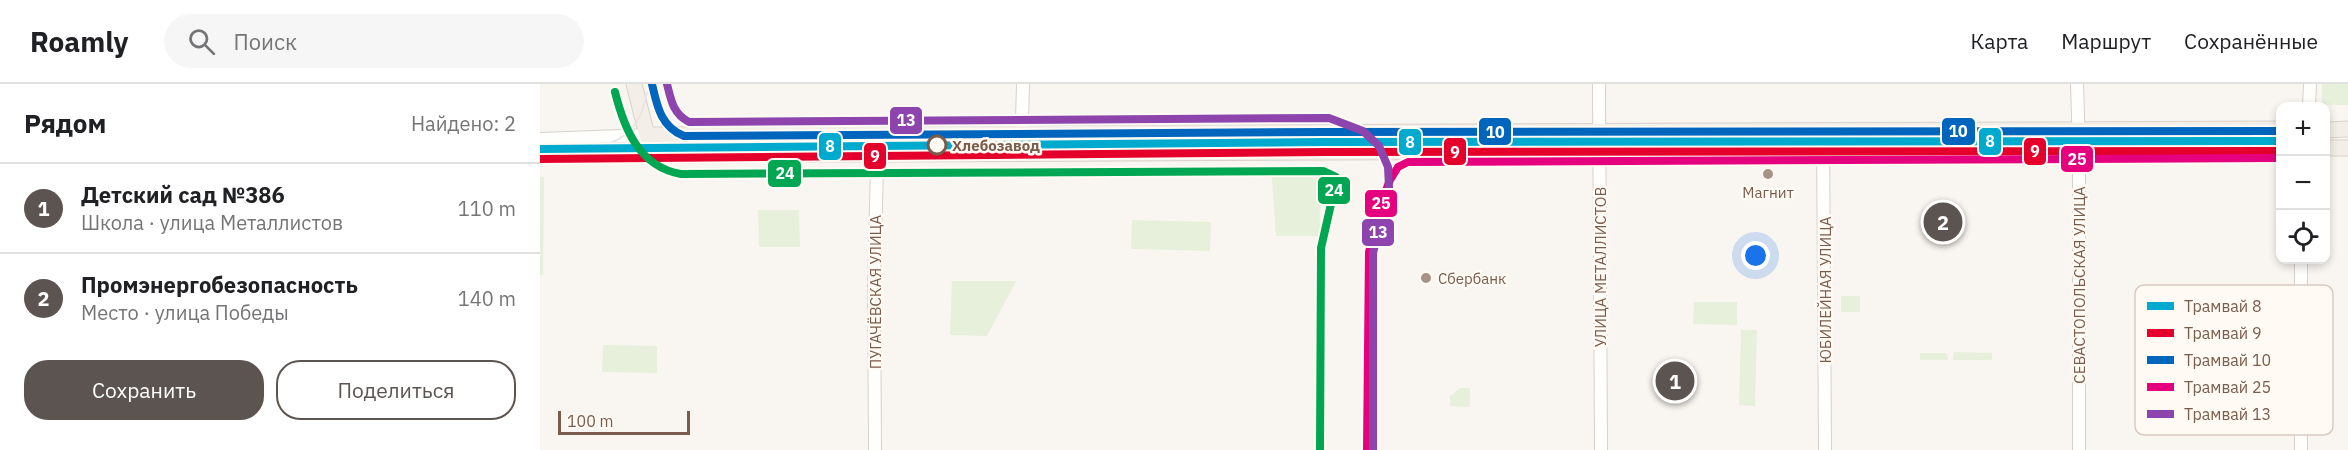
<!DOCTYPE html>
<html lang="ru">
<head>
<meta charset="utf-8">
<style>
  body { margin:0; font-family:"IBM Plex Sans",sans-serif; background:#f6f6f6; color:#202124 }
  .controls { position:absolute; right:18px; top:18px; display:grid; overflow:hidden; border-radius:12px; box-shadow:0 3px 9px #0003 }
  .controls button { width:54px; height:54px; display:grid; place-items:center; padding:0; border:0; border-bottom:2px solid #e0e0e0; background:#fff; color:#202124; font:30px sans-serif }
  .scale { position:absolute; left:18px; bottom:15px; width:132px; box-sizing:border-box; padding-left:6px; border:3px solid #7a5c4d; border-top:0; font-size:16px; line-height:21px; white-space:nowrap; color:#7a5c4d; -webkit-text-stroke:4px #fffaf3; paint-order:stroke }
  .you { position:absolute; left:1216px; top:172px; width:21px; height:21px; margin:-15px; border:4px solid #fff; border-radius:50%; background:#1a73e8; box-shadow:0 0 0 9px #1a73e833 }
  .badge { display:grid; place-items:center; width:39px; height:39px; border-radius:50%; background:#5c5450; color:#fff; font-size:20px; font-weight:700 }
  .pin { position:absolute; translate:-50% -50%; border:3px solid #fff; box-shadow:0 2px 6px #0006 }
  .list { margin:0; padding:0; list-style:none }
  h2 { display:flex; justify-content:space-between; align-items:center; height:78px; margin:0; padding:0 24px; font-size:26px }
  h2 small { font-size:20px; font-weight:400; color:#757577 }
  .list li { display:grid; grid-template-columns:39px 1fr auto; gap:18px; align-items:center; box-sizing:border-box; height:90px; padding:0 24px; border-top:2px solid #e0e0e0 }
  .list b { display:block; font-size:22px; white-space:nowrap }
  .list p { margin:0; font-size:20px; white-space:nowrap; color:#757577 }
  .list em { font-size:20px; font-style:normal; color:#757577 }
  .actions { display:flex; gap:12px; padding:18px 24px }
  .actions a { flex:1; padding:14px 0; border:2px solid #5c5450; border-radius:24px; text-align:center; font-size:21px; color:#5c5450 }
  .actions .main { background:#5c5450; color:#fff }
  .icon { flex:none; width:33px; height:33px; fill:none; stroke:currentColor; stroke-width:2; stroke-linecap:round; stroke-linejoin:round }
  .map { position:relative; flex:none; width:1808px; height:366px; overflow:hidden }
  header { display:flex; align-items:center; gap:36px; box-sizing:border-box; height:84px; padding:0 30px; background:#fff; border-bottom:2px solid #e0e0e0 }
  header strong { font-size:28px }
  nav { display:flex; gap:33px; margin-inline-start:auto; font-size:21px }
  .search { width:420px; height:54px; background:#f6f6f6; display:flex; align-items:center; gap:15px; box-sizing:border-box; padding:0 21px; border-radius:33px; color:#757577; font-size:22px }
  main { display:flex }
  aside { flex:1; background:#fff }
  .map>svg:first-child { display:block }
  .green { fill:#e7f0db }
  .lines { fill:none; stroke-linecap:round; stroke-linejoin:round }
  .minor-casing { stroke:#d7d1cb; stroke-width:14 }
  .major-casing { stroke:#dad1cc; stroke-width:17 }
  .minor { stroke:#fefefd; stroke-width:12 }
  .major { stroke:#f3eee8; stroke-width:15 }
  .tram { stroke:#e6e3e7; stroke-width:1.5 }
  .tram-1-casing { stroke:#fffaf3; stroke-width:12 }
  .tram-2-casing { stroke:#fffaf3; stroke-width:12 }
  .tram-3-casing { stroke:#fffaf3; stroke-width:12 }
  .tram-4-casing { stroke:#fffaf3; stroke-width:12 }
  .tram-5-casing { stroke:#fffaf3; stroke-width:12 }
  .tram-6-casing { stroke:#fffaf3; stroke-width:12 }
  .tram-1 { stroke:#00a9ce; stroke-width:8 }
  .tram-2 { stroke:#e4002b; stroke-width:8 }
  .tram-3 { stroke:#0065bd; stroke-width:8 }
  .tram-4 { stroke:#e5007d; stroke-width:8 }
  .tram-5 { stroke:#8e44ad; stroke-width:8 }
  .tram-6 { stroke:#00a651; stroke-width:8 }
  .stop-dot { fill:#fffaf3; stroke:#7a5c4d; stroke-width:3 }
  .poi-dot { fill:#a69286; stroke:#fffaf3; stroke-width:2 }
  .labels { text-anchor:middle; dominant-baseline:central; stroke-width:5; stroke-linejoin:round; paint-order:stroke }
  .stop-label { font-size:15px; font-weight:bold; fill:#7a5c4d; stroke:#fffaf3; text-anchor:start }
  .poi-label { font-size:15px; fill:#7a5c4d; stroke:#fffaf3 }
  .street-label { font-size:15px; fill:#7a5c4d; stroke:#fffaf3 }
  .key { fill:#fffaf3; stroke:#d7cbc1; stroke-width:1.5 }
  .key-label { font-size:16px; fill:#7a5c4d }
  .line-badge { stroke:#fffaf3; stroke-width:2 }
  .badge-label { font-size:16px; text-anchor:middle; font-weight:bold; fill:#fff }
</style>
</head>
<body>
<header>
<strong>Roamly</strong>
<div class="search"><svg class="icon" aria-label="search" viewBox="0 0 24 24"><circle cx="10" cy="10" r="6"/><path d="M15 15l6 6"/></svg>Поиск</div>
<nav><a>Карта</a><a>Маршрут</a><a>Сохранённые</a></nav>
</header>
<main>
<aside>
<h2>Рядом<small>Найдено: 2</small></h2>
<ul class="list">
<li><span class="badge">1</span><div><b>Детский сад №386</b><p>Школа · улица Металлистов</p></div><em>110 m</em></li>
<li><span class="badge">2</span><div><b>Промэнергобезопасность</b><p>Место · улица Победы</p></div><em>140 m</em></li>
</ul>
<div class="actions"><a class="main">Сохранить</a><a>Поделиться</a></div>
</aside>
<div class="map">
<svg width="1808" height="366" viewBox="0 0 1808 366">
  <rect width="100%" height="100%" fill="#f9f5f0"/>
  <g class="green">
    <rect x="1782" y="0" width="26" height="21"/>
    <polygon points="731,81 779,84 780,152 736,152"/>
    <polygon points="0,93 4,93 3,191 0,191"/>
    <polygon points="218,126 259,126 260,163 219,163"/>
    <polygon points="592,136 671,138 670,167 591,165"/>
    <polygon points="412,197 476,197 447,252 410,251"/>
    <rect x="1301" y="212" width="19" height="16"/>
    <polygon points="1154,218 1197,218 1197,241 1153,240"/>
    <polygon points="1201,246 1217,246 1215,322 1199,321"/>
    <polygon points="63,261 117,262 117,289 62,288"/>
    <polygon points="1414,268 1452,269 1452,276 1413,276"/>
    <polygon points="1380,269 1407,269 1408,276 1380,276"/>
    <polygon points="920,304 930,304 930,323 910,322 910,312"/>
  </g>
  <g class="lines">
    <g class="minor-casing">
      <g id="minor">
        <polyline points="483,0 482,36 486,69"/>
        <polyline points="1059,0 1061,366"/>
        <polyline points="1537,0 1539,65 1539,366"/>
        <polyline points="1769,22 1770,0"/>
        <polyline points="1283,46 1285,366"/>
        <polyline points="334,50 337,83 334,200 335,366"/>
        <polyline points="0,55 107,51"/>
        <polyline points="0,72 112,71"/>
        <polyline points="1761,366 1761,176"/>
      </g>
    </g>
    <g class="major-casing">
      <g id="major">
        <polyline points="94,0 112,71 1740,64"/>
        <polyline points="1786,46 1808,45"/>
        <polyline points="107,51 1740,45"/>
        <polyline points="1786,64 1808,64"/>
      </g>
    </g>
    <use href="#minor" class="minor"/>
    <use href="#major" class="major"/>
    <path class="tram" d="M 57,64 C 88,55 102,40 107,8"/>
    <g class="tram-1-casing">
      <polyline id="tram-1" points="0,65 785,58 1740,57"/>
    </g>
    <g class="tram-2-casing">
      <polyline id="tram-2" points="0,75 785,68 1740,67"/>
    </g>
    <g class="tram-3-casing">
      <path id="tram-3" d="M 112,0 C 117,22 121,43 144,52 L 785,48 L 1740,47"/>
    </g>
    <g class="tram-4-casing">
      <polyline id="tram-4" points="827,366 829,168 841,120 850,96 858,83 868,78 1740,74"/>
    </g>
    <g class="tram-5-casing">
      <path id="tram-5" d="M 127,0 C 131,16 133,30 149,38 L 789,34 L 823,47 L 839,62 L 848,83 L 849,104 L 833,169 L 833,366"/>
    </g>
    <g class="tram-6-casing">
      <path id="tram-6" d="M 75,8 C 84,44 99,83 141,90 L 783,87 L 796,93 L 796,98 L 781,164 L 780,366"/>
    </g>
    <use href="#tram-1" class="tram-1"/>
    <use href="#tram-2" class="tram-2"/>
    <use href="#tram-3" class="tram-3"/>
    <use href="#tram-4" class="tram-4"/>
    <use href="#tram-5" class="tram-5"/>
    <use href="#tram-6" class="tram-6"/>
  </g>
  <circle class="stop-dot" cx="397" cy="61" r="9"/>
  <g class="poi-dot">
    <circle cx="1228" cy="90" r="6"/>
    <circle cx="886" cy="194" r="6"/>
  </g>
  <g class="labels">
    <g class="stop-label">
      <text x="412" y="61">Хлебозавод</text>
    </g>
    <g class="poi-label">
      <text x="1228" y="108">Магнит</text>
      <text x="898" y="194" text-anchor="start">Сбербанк</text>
    </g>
    <g class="street-label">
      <text transform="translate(1060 183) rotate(-90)">УЛИЦА МЕТАЛЛИСТОВ</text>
      <text transform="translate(1539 201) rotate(-90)">СЕВАСТОПОЛЬСКАЯ УЛИЦА</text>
      <text transform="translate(1285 206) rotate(-90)">ЮБИЛЕЙНАЯ УЛИЦА</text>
      <text transform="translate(335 208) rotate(-90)">ПУГАЧЁВСКАЯ УЛИЦА</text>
    </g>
  </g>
  <rect x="1595" y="201" width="198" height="150" rx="9" class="key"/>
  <rect x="1607" y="218" width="27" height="8" fill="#00a9ce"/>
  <rect x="1607" y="245" width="27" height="8" fill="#e4002b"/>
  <rect x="1607" y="272" width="27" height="8" fill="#0065bd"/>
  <rect x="1607" y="299" width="27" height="8" fill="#e5007d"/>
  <rect x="1607" y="326" width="27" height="8" fill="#8e44ad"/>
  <g class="key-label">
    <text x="1644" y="228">Трамвай 8</text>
    <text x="1644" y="255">Трамвай 9</text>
    <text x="1644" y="282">Трамвай 10</text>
    <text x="1644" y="309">Трамвай 25</text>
    <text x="1644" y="336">Трамвай 13</text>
  </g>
  <g class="line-badge">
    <rect x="349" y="22" width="34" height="29" rx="6" fill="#8e44ad"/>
    <rect x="1401" y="33" width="35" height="29" rx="6" fill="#0065bd"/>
    <rect x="938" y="33" width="34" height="29" rx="6" fill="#0065bd"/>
    <rect x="1438" y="43" width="24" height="29" rx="6" fill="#00a9ce"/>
    <rect x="858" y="44" width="24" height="28" rx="6" fill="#00a9ce"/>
    <rect x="278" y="48" width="24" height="29" rx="6" fill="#00a9ce"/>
    <rect x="1483" y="53" width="24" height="29" rx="6" fill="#e4002b"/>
    <rect x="903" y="53" width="24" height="29" rx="6" fill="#e4002b"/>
    <rect x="323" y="58" width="24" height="28" rx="6" fill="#e4002b"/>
    <rect x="1520" y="61" width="34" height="28" rx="6" fill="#e5007d"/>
    <rect x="227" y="75" width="35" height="29" rx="6" fill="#00a651"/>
    <rect x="777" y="92" width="34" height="29" rx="6" fill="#00a651"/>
    <rect x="824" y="105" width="34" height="29" rx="6" fill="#e5007d"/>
    <rect x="821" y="134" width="34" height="29" rx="6" fill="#8e44ad"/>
  </g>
  <g class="badge-label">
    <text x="366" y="42">13</text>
    <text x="1418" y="53">10</text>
    <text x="955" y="54">10</text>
    <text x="1450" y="63">8</text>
    <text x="870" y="64">8</text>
    <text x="290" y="68">8</text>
    <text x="1495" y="73">9</text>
    <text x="915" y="74">9</text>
    <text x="335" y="78">9</text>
    <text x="1537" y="81">25</text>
    <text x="245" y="95">24</text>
    <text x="794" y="112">24</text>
    <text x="841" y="125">25</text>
    <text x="838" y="154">13</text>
  </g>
</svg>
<div class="controls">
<button>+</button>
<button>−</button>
<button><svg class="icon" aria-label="locate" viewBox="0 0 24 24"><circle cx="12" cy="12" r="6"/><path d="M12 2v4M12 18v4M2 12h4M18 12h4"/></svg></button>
</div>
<div class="scale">100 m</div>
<div class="you"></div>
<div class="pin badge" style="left:1135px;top:297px">1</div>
<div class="pin badge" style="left:1403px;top:138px">2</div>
</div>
</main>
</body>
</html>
